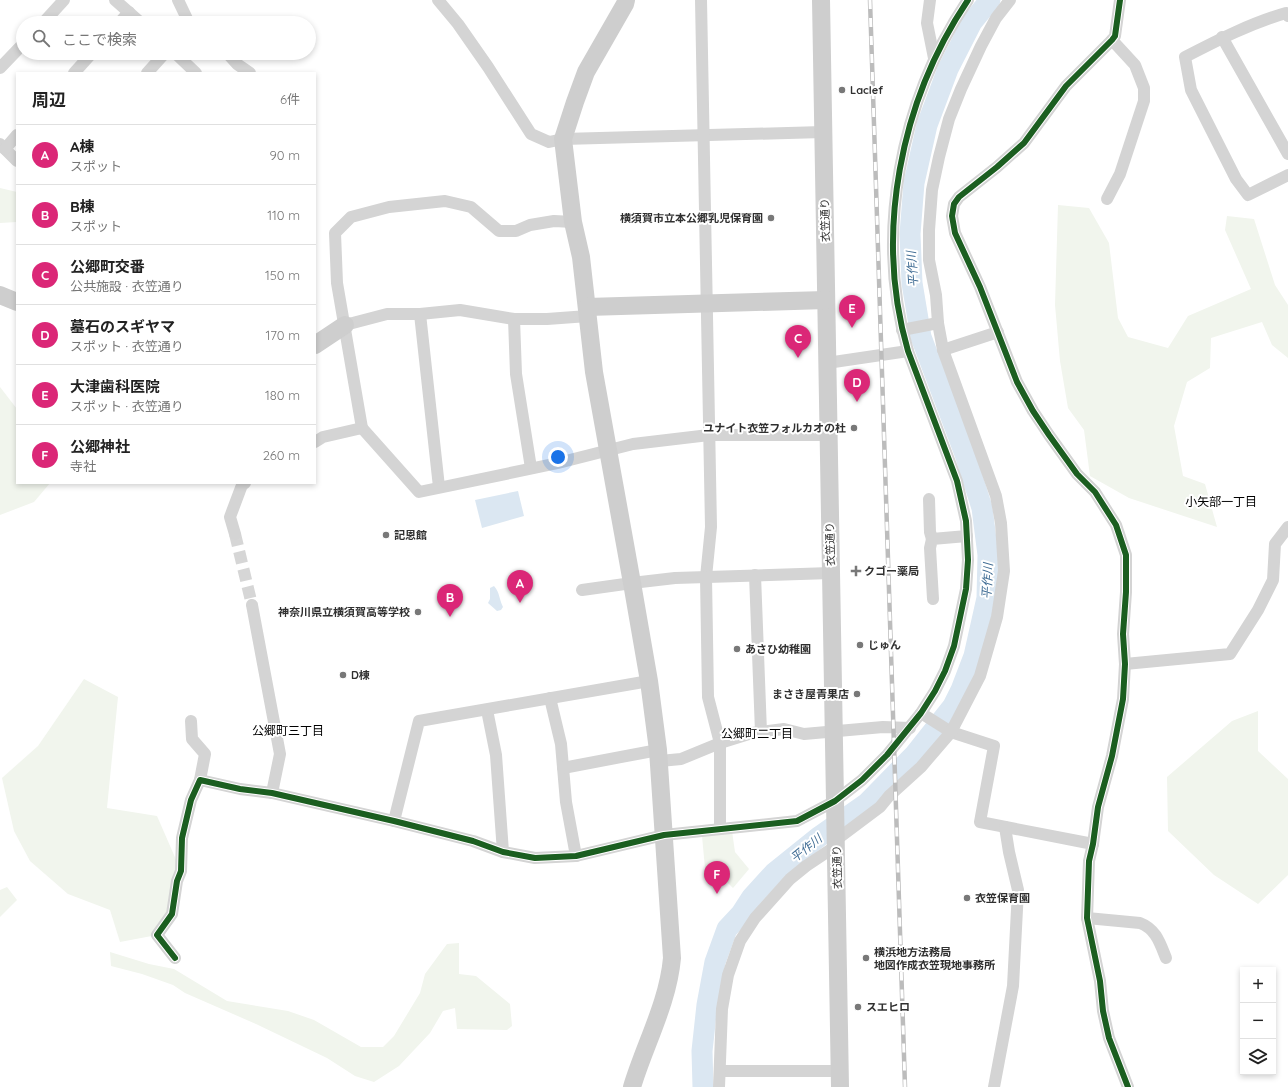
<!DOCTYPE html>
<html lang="ja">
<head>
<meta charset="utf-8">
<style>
  body { margin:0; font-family:Quicksand,"Noto Sans JP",sans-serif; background:#f6f6f6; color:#222 }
  .controls { position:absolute; right:12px; bottom:12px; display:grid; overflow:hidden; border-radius:0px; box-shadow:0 2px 6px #0003 }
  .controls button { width:36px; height:36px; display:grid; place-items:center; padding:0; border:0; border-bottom:1px solid #e0e0e0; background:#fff; color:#222; font:20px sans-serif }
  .you { position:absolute; left:558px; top:457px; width:14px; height:14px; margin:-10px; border:3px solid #fff; border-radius:50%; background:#1a73e8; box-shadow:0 0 0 6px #1a73e833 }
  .badge { display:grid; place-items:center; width:26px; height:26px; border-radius:50%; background:#db2777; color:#fff; font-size:13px; font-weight:700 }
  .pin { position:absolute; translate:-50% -33px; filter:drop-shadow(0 1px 2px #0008) }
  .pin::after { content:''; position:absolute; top:21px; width:14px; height:12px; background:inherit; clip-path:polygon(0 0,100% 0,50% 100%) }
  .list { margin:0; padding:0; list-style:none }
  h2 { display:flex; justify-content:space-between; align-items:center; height:52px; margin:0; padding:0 16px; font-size:17px }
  h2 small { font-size:13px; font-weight:400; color:#767676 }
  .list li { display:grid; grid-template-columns:26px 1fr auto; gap:12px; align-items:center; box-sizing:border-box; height:60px; padding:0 16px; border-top:1px solid #e0e0e0 }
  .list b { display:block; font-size:15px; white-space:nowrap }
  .list p { margin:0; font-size:13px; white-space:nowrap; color:#767676 }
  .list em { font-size:13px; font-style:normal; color:#767676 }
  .icon { flex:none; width:22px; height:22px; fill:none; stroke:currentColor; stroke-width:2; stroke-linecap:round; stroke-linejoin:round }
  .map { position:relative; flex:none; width:1288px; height:1087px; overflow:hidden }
  .search { position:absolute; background:#fff; box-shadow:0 2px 6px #0003; left:16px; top:16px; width:300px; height:44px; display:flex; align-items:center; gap:10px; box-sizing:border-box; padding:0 14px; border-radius:22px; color:#767676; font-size:15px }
  .panel { position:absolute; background:#fff; box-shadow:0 2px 6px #0003; left:16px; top:72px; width:300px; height:412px; border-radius:0px }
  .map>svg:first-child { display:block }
  .green { fill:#f1f5ed }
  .water { fill:#dbe7f2 }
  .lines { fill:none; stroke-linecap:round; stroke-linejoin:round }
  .river { stroke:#dbe7f2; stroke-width:21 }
  .street-tunnel { stroke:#d6d6d6; stroke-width:12; stroke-dasharray:12 6; stroke-linecap:butt }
  .street { stroke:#d4d4d4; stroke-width:12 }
  .secondary { stroke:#cecece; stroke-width:18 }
  .rail-casing { stroke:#bcbcbc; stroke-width:4.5 }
  .rail { stroke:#fff; stroke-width:3; stroke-dasharray:9; stroke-linecap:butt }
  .cycleway-casing { stroke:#fff; stroke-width:8 }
  .cycleway { stroke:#1b5e20; stroke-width:6 }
  .poi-dot { fill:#787878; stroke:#fff; stroke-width:1.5 }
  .labels { text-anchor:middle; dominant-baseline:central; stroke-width:4; stroke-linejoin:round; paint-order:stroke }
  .poi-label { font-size:11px; font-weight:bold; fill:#303030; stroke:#fff; text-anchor:start }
  .street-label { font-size:11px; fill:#303030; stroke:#fff }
  .water-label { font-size:12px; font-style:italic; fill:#3e6b93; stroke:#fff }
  .neighbourhood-label { font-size:12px; fill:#000; stroke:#fff }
</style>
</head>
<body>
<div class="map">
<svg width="1288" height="1087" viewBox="0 0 1288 1087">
  <rect width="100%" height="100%" fill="#fff"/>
  <g class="green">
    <polygon points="0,188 17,192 17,222 0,223"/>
    <polygon points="1058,205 1089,208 1109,243 1118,318 1128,337 1168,348 1188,316 1251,289 1225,230 1227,216 1254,219 1275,285 1288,305 1288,358 1272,345 1262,322 1211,338 1210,368 1187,382 1174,426 1183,476 1205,484 1217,527 1129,498 1090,476 1084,430 1068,408 1060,361 1055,305"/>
    <polygon points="0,387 17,409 17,483 50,483 34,502 0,515"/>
    <polygon points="84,679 118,697 107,808 157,816 181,871 172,914 157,935 120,942 110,910 68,894 30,861 14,831 2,778 38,746"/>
    <polygon points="1258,711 1258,751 1288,779 1288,875 1258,904 1214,875 1168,831 1167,777 1232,721"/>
    <polygon points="732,831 735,852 749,869 733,888 726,881 706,879 702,836"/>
    <polygon points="7,887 17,900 0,917 0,890"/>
    <polygon points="459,943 459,974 476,976 510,1004 512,1026 507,1030 457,1029 455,1008 443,1011 430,1033 399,1066 374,1082 355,1076 327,1058 256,1024 185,993 173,985 142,974 111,966 110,952 149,964 174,969 227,1001 288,1011 314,1020 361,1047 383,1047 394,1036 420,993 425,974 447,944"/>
  </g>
  <g class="water">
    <polygon points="518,491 524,516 482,528 475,500"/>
    <path d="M 494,586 C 500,593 499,599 503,607 L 501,610 L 497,611 L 488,603 L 490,599 L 490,588 Z"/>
  </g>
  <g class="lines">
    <polyline class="river" points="703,1087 702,1051 707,1005 715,962 727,929 741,914 752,897 774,873 820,836 867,803 915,754 953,706 961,690 974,656 987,598 988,555 982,508 965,454 921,337 912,283 910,234 914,183 927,125 948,69 972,22 990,0"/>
    <polyline class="street-tunnel" points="235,534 252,605"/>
    <g class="street">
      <polyline points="115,0 141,23"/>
      <polyline points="178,0 189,23"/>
      <polyline points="438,0 458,24 488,67 531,134 549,142 563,139 823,132"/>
      <polyline points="701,0 711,527 706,577 708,697 720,743 720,828"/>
      <polyline points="930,0 927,23 934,58"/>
      <polyline points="1120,0 1115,36 1112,40 1066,86 1024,143 997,167 959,197 954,204 952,216 955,233 980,287 1017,382 1033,411 1049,435 1077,474 1095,492 1116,525 1126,555 1126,592 1123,634 1125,664 1123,699 1112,756 1098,807 1093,844 1089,861 1087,918 1100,981 1103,1011 1109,1038 1128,1087"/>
      <path d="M 1288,16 L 1286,13 C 1251,23 1218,40 1185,57 L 1191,90 L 1236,179 L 1248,195 L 1288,175"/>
      <polyline points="43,23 64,0"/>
      <polyline points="119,23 129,12"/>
      <polyline points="1222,37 1288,154"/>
      <polyline points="175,53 196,73"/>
      <polyline points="227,53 237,64 250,73"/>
      <polyline points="0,68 23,44"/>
      <polyline points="74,73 92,53"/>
      <polyline points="147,73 165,53"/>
      <polyline points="0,144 17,161"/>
      <polyline points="5,149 17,135"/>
      <polyline points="1107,199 1120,174 1144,101 1144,88 1135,65 1112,40"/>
      <polyline points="420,314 439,487"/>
      <polyline points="514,319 516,374 531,468"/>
      <polyline points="345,325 387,314 420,314 460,310 514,319 547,319 588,316"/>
      <polyline points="902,330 938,323"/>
      <polyline points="943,350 998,332"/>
      <polyline points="827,363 908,351"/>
      <polyline points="362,428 337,283 335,233 351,217 389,207 445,201 471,207 499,231 516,231 530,225 554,221 573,222"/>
      <polyline points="315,442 323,437 362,428 419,492 558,463 633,444 709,435 829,435"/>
      <polyline points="929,499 930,532 932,539"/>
      <polyline points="235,534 230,517 242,485 245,483"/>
      <polyline points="755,575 761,732"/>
      <polyline points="582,590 632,583 675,578 831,573"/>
      <polyline points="933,599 930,548 932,539 967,536"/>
      <polyline points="252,605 280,754 272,793"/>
      <polyline points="1125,664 1230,654 1258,610 1273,580 1275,544 1288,527"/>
      <polyline points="550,698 561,744 566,802 576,856"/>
      <polyline points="487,710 496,755 503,852"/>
      <polyline points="921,713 951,732 994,746 980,822 1093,844"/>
      <polyline points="191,721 192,739 205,754 200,780"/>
      <polyline points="660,761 681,759 720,743 752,733 784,729 804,734 883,727 910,728"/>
      <polyline points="563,768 658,750"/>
      <polyline points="394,821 419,721 649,681"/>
      <polyline points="836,840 880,807 889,796 921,767 951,732 980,676 997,617 1004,571 1001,523 996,496 943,350 938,323 936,295 929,260 929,230 932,190 939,157 949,119 961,89 981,46 996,18 1010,0"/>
      <path d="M 1087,918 L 1140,923 C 1156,929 1160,943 1166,958"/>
      <path d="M 175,958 L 157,935 L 172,914 L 177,881 L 181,871 L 182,838 L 191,800 L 200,780 L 240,789 L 272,793 L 394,821 L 473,841 L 503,852 L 535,858 L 576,856 L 664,835 L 797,821 L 835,801 L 862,780 L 887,755 L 921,713 L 935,691 L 945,671 L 954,646 L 966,589 L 968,560 L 966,521 L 957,481 L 908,351 C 874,234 900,101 968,0"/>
      <polyline points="720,1071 840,1071"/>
      <polyline points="719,1087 722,1009 728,975 740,941 755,918 790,879 806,866 836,846"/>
      <polyline points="994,1087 1013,986 1018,890 1009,852 1005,827"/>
    </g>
    <g class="secondary">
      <path d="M 626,0 L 625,4 L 586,72 L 575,102 L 563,139 L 573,222 L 581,257 L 594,372 L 632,583 L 649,681 L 658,750 L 672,958 C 668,1003 645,1044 632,1087"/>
      <polyline points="821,0 840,1087"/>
      <polyline points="0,295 17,302"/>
      <polyline points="587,307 826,300"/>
      <polyline points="315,345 345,325"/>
    </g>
    <g class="rail-casing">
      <polyline id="rail" points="870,0 905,1087"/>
    </g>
    <use href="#rail" class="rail"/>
    <g class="cycleway-casing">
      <g id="cycleway">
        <polyline points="1120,0 1115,36 1112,40 1066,86 1024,143 997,167 959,197 954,204 952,216 955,233 980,287 1017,382 1033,411 1049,435 1077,474 1095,492 1116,525 1126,555 1126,592 1123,634 1125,664 1123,699 1112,756 1098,807 1093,844 1089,861 1087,918 1100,981 1103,1011 1109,1038 1128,1087"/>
        <path d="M 175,958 L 157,935 L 172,914 L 177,881 L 181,871 L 182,838 L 191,800 L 200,780 L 240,789 L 272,793 L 394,821 L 473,841 L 503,852 L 535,858 L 576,856 L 664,835 L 797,821 L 835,801 L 862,780 L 887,755 L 921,713 L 935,691 L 945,671 L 954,646 L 966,589 L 968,560 L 966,521 L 957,481 L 908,351 C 874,234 900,101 968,0"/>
      </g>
    </g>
    <use href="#cycleway" class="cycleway"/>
  </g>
  <g class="poi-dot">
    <circle cx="842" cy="90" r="4"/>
    <circle cx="771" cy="218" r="4"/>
    <circle cx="854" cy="428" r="4"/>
    <circle cx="386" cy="535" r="4"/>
    <path d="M854 565h4v4h4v4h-4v4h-4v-4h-4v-4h4z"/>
    <circle cx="418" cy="612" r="4"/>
    <circle cx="860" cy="645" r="4"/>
    <circle cx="737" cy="649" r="4"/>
    <circle cx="343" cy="675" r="4"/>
    <circle cx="857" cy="694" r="4"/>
    <circle cx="967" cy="898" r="4"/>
    <circle cx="866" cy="958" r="4"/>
    <circle cx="858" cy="1007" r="4"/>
  </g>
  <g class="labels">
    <g class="poi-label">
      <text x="850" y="90">Laclef</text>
      <text x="763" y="218" text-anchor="end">横須賀市立本公郷乳児保育園</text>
      <text x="846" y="428" text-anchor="end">ユナイト衣笠フォルカオの杜</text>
      <text x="394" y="535">記恩館</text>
      <text x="864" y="571">クゴー薬局</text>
      <text x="410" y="612" text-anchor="end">神奈川県立横須賀高等学校</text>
      <text x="868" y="645">じゅん</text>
      <text x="745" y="649">あさひ幼稚園</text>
      <text x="351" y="675">D棟</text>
      <text x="849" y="694" text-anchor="end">まさき屋青果店</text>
      <text x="975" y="898">衣笠保育園</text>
      <text x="874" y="952">横浜地方法務局<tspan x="874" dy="13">地図作成衣笠現地事務所</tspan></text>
      <text x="866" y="1007">スエヒロ</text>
    </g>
    <g class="street-label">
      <text transform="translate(825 220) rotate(-91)">衣笠通り</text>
      <text transform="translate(830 544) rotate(-91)">衣笠通り</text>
      <text transform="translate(837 867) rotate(-91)">衣笠通り</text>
    </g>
    <g class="water-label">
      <text transform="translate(912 269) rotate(-94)">平作川</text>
      <text transform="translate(987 581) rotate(-87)">平作川</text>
      <text transform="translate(806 848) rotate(-39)">平作川</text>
    </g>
    <g class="neighbourhood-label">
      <text x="1221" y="501">小矢部一丁目</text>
      <text x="288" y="730">公郷町三丁目</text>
      <text x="757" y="733">公郷町二丁目</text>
    </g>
  </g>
</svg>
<div class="controls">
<button>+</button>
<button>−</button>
<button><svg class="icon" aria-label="layers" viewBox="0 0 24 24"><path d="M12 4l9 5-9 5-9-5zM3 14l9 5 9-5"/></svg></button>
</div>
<div class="you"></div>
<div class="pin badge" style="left:520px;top:603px">A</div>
<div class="pin badge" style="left:450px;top:617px">B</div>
<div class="pin badge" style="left:798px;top:358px">C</div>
<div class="pin badge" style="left:857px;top:402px">D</div>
<div class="pin badge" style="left:852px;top:328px">E</div>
<div class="pin badge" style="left:717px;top:894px">F</div>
<div class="search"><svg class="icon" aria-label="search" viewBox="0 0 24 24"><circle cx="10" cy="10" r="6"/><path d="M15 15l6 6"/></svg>ここで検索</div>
<section class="panel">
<h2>周辺<small>6件</small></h2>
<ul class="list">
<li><span class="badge">A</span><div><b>A棟</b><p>スポット</p></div><em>90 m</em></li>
<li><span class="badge">B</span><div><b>B棟</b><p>スポット</p></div><em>110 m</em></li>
<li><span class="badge">C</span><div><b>公郷町交番</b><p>公共施設 · 衣笠通り</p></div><em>150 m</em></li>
<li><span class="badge">D</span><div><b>墓石のスギヤマ</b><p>スポット · 衣笠通り</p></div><em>170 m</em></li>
<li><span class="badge">E</span><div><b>大津歯科医院</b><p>スポット · 衣笠通り</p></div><em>180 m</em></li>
<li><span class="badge">F</span><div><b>公郷神社</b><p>寺社</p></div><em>260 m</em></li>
</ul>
</section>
</div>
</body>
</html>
